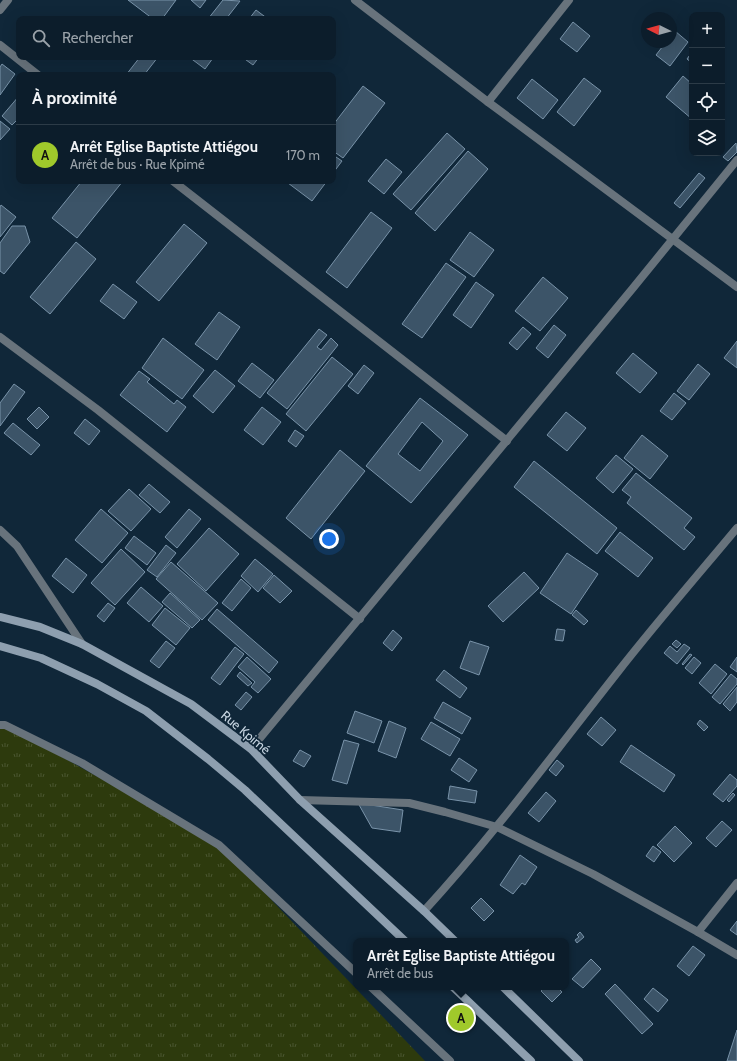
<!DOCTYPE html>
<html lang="fr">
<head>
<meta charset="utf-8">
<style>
  body { margin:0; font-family:Cabin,sans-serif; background:#1a2a37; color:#f1f3f6 }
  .controls { position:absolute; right:12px; top:12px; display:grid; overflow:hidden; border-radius:8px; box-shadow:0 4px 16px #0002 }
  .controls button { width:36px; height:36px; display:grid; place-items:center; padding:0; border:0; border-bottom:1px solid #2c3b47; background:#0c1d2b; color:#f1f3f6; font:20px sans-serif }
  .compass { position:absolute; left:641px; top:12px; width:36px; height:36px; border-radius:50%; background:#0c1d2b; box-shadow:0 4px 16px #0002; rotate:275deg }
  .you { position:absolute; left:329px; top:539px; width:14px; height:14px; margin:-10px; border:3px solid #fff; border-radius:50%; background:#1a73e8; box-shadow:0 0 0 6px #1a73e833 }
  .badge { display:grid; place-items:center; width:26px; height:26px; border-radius:50%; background:#a0c92b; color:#111; font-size:13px; font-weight:700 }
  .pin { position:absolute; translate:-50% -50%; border:2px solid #fff; box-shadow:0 1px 4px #0006 }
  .popup { position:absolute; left:353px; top:938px; width:216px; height:52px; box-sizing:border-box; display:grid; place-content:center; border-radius:8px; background:#0c1d2b; filter:drop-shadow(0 1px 3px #0005); font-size:13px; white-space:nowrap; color:#9aa2a9 }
  .popup b { font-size:15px; color:#f1f3f6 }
  .popup::after { content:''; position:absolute; left:50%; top:100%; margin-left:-8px; border:8px solid transparent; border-top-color:#0c1d2b }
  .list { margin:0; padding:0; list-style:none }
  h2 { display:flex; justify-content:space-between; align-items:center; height:52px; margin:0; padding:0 16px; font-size:17px }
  h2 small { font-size:13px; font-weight:400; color:#9aa2a9 }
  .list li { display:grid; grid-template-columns:26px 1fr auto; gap:12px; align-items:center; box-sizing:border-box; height:60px; padding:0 16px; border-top:1px solid #2c3b47 }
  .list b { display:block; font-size:15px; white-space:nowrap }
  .list p { margin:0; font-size:13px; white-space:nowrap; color:#9aa2a9 }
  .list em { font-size:13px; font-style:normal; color:#9aa2a9 }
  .icon { flex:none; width:22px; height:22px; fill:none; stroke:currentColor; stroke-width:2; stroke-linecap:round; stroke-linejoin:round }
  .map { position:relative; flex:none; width:737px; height:1061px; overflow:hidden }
  .search { position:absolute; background:#0c1d2b; box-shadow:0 4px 16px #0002; left:16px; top:16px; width:320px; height:44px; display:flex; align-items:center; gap:10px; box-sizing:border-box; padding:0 14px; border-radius:8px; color:#9aa2a9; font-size:15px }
  .panel { position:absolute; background:#0c1d2b; box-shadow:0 4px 16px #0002; left:16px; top:72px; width:320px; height:112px; border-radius:8px }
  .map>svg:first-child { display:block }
  .grass { fill:url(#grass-tufts) }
  .building { fill:#3c5468; stroke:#7993a9; fill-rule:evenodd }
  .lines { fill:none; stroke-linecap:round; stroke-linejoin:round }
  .lane { stroke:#68737c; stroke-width:8 }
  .street { stroke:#68737c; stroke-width:8 }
  .secondary { stroke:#8e9faf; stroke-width:8 }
  .labels { text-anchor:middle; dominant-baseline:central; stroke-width:3.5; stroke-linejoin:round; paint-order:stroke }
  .street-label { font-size:13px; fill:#c8d6e2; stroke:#102739 }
</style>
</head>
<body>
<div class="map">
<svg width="737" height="1061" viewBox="0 0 737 1061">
  <defs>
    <pattern id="grass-tufts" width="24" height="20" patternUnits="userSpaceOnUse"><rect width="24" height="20" fill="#2d3a0d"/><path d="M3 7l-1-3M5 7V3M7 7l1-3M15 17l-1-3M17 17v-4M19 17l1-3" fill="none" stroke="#4a5630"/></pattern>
  </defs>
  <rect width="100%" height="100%" fill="#102739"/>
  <polygon class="grass" points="0,725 5,725 219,845 425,1061 0,1061"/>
  <g class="building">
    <polygon points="128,0 176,0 162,19 153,19"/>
    <polygon points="191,0 206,0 200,8"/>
    <polygon points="223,0 240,1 226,19 208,19"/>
    <polygon points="256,10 268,19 249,19"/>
    <polygon points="573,22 590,36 577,52 560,39"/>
    <polygon points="675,31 688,42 670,66 656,55 666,42 671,42 671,36"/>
    <polygon points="692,52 692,63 687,59"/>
    <polygon points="140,57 158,57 144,75 126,75"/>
    <polygon points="189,57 212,57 213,58 205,69"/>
    <polygon points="242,57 259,57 253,65"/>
    <polygon points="2,64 15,74 0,95 0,67"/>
    <polygon points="683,76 692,84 692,119 666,97"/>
    <polygon points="584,78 601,91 574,126 557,112"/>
    <polygon points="532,79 558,100 543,119 517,98"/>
    <polygon points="363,86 385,103 343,158 333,151 333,125"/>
    <polygon points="19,96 19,118 12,125 2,116"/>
    <polygon points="0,121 10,129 0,140"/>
    <polygon points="447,133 465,149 411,210 393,194"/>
    <polygon points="736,143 737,152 728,161 723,157"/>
    <polygon points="468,151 488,169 435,231 415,213"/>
    <polygon points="333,155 342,161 333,173"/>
    <polygon points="386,159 402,172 384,194 368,181"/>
    <polygon points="699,173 705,178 680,208 674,203"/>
    <polygon points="82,181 123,181 77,238 52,218"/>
    <polygon points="290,181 327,181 312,201 288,183"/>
    <polygon points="1,205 16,217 0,237 0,207"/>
    <polygon points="371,212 392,228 347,288 326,272"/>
    <polygon points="184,224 207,243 159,301 136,282"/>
    <polygon points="12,226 25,226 30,242 4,274 0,271 0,243"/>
    <polygon points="470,232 494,250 474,277 450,260"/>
    <polygon points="76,242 96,259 50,314 30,297"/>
    <polygon points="446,263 466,277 422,338 402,324"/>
    <polygon points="543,277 568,298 540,331 515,311"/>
    <polygon points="476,282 494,295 471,328 453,315"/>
    <polygon points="113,284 137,302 124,319 100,301"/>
    <polygon points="219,312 240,327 217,360 195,344"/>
    <polygon points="554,325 566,335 548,358 536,348"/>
    <polygon points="523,327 531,334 517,350 509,343"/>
    <polygon points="319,329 327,335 317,347 321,350 331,338 338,345 287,409 267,393"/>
    <polygon points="163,338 204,370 182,399 142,368"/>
    <polygon points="737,341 737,368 724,358"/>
    <polygon points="633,353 657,373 640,393 616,373"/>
    <polygon points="332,357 353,374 306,431 286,414"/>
    <polygon points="252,363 274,380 260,398 238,381"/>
    <polygon points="698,364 710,374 689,400 677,391"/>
    <polygon points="364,365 374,373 358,394 348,386"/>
    <polygon points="215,370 235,386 213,413 193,396"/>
    <polygon points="139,371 150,379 147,382 174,404 177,400 186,407 167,432 120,395"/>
    <polygon points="14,384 25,392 0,426 0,403"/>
    <polygon points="674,393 686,403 672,420 660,411"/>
    <path d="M 420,398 L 468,435 L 411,503 L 366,466 ZM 422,422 L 443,441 L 420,471 L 398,454 Z"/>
    <polygon points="39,407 49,417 37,429 27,419"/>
    <polygon points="262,407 281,422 263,445 244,430"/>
    <polygon points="566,412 586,428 567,451 547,435"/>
    <polygon points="85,419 100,431 89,445 74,433"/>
    <polygon points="13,423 40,445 31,455 4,433"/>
    <polygon points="295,430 304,436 296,447 288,441"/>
    <polygon points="642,435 668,456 650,479 624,458"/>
    <polygon points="340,450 365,471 311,539 286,518"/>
    <polygon points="616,455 633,469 613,493 596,478"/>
    <polygon points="534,461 617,528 597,554 514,487"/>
    <polygon points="636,473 692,518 684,528 695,537 684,550 627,503 631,497 622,490"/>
    <polygon points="149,484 170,502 160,513 139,495"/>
    <polygon points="129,489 151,509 131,531 108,511"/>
    <polygon points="101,509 128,533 102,563 75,540"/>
    <polygon points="189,509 201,519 177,548 165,537"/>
    <polygon points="209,528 239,554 206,591 177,564"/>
    <polygon points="620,532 653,558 638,577 605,551"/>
    <polygon points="134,536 156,553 147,565 125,548"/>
    <polygon points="166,545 176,553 157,577 147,570"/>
    <polygon points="121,549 145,572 115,605 91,583"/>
    <polygon points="567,553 598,574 571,614 540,593"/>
    <polygon points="66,558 87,575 73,593 52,576"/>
    <polygon points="255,559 273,574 258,592 241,576"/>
    <polygon points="171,562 218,603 202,620 156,579"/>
    <polygon points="524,572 539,588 503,622 488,606"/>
    <polygon points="274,575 292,591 280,603 263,588"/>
    <polygon points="241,579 251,588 232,611 222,603"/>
    <polygon points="141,587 163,606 149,622 127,603"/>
    <polygon points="170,593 200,620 192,628 162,602"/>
    <polygon points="108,603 115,608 104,622 97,616"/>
    <polygon points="165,608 190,628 176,645 152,625"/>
    <polygon points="217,609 278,662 269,673 208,620"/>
    <polygon points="576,610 588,621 584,625 572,615"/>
    <polygon points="557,629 565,630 563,641 555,640"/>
    <polygon points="393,630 402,638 392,651 383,643"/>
    <polygon points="676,640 681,644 677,648 672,644"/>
    <polygon points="166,641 175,648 159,668 150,661"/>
    <polygon points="470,641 489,647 479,675 460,668"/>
    <polygon points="684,644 690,648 677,664 664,653 670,646 677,652"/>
    <polygon points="235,647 244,654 220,685 211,678"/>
    <polygon points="690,654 692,655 683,665 682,664"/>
    <polygon points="247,657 271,679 258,693 251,687 255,682 238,667"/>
    <polygon points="694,657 701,663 692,674 685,668"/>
    <polygon points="737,657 737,672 730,667"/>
    <polygon points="715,664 727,674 711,694 699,683"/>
    <polygon points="444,670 467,688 460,698 436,680"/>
    <polygon points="240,672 252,683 248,686 237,676"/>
    <polygon points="731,674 737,679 737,684 720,704 712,697"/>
    <polygon points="737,687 737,702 730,711 723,704"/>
    <polygon points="246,692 252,697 241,710 235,705"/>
    <polygon points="443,702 471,718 462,734 434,718"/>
    <polygon points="355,711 382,721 374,743 347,733"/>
    <polygon points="601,717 616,730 602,746 587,734"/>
    <polygon points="700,720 708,727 704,731 697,724"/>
    <polygon points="389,721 406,728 396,758 378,751"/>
    <polygon points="431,722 460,739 450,756 421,739"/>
    <polygon points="344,740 359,744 347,784 332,780"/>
    <polygon points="631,745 675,775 664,792 620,762"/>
    <polygon points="300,750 311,756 304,767 293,761"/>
    <polygon points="459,758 477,770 469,782 451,770"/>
    <polygon points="557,760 564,766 556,776 549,770"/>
    <polygon points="730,774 737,780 737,786 723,802 713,794"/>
    <polygon points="450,786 477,791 475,803 448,799"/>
    <polygon points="546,792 556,801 539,822 528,813"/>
    <polygon points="733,793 735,795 729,802 727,800"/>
    <polygon points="358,803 403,810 400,832 372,828"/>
    <polygon points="722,821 732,830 716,847 706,838"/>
    <polygon points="675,826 692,843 674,862 657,845"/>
    <polygon points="653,846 661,852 654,862 646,856"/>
    <polygon points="520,855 537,867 525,885 522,883 513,894 500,885"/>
    <polygon points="481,898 494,911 484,921 471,908"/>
    <polygon points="737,921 737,935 730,930"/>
    <polygon points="580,932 584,937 577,943 575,940 579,937 577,935"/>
    <polygon points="693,946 705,955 689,976 677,966"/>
    <polygon points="591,959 601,969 583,988 572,979"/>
    <polygon points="615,984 653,1024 642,1034 605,994"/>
    <polygon points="545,987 557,987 562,992 552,1002 541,991"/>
    <polygon points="653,988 668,1000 658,1012 644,999"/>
    <polygon points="737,1030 737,1061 727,1061"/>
  </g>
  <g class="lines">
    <g class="lane">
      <polyline points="0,725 5,725 82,763 219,845 356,973"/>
      <polyline points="371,987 450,1061"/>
    </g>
    <g class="street">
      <polyline points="355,0 488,102 737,287"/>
      <polyline points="0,10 8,0"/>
      <polyline points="0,45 38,75"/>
      <polyline points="488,102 569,0"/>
      <polyline points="173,181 507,441"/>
      <polyline points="0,337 98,410 360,619"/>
      <polyline points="0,530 17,546 82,644"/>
      <polyline points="251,749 633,288 737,160"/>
      <polyline points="300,800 409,803 445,812 497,827 593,874 698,932 737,955"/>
      <path d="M 424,911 C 493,836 554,753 617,673 C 656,623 697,576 737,528"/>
      <polyline points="698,932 737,883"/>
    </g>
    <g class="secondary">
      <polyline points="0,617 40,627 82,644 191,704 251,749 300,800 424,911 455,941"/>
      <polyline points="0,646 41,658 97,684 146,711 208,759 245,790 405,941"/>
      <polyline points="453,987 531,1061"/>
      <polyline points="503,987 579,1061"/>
    </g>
  </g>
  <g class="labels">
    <g class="street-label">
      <text transform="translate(246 732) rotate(40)">Rue Kpimé</text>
    </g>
  </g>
</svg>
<div class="controls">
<button>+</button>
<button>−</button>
<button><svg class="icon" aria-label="locate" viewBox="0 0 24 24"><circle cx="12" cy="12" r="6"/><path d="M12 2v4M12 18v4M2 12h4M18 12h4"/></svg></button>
<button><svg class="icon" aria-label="layers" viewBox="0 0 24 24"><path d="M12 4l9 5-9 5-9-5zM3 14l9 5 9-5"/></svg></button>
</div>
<svg class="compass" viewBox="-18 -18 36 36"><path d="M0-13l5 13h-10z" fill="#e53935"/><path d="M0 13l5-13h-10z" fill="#9aa2a9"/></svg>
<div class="you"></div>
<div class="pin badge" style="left:461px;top:1018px">A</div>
<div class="popup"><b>Arrêt Eglise Baptiste Attiégou</b>Arrêt de bus</div>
<div class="search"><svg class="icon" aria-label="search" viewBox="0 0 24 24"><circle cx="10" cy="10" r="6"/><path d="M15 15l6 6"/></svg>Rechercher</div>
<section class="panel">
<h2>À proximité<small></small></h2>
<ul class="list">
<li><span class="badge">A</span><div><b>Arrêt Eglise Baptiste Attiégou</b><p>Arrêt de bus · Rue Kpimé</p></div><em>170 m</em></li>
</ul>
</section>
</div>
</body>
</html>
